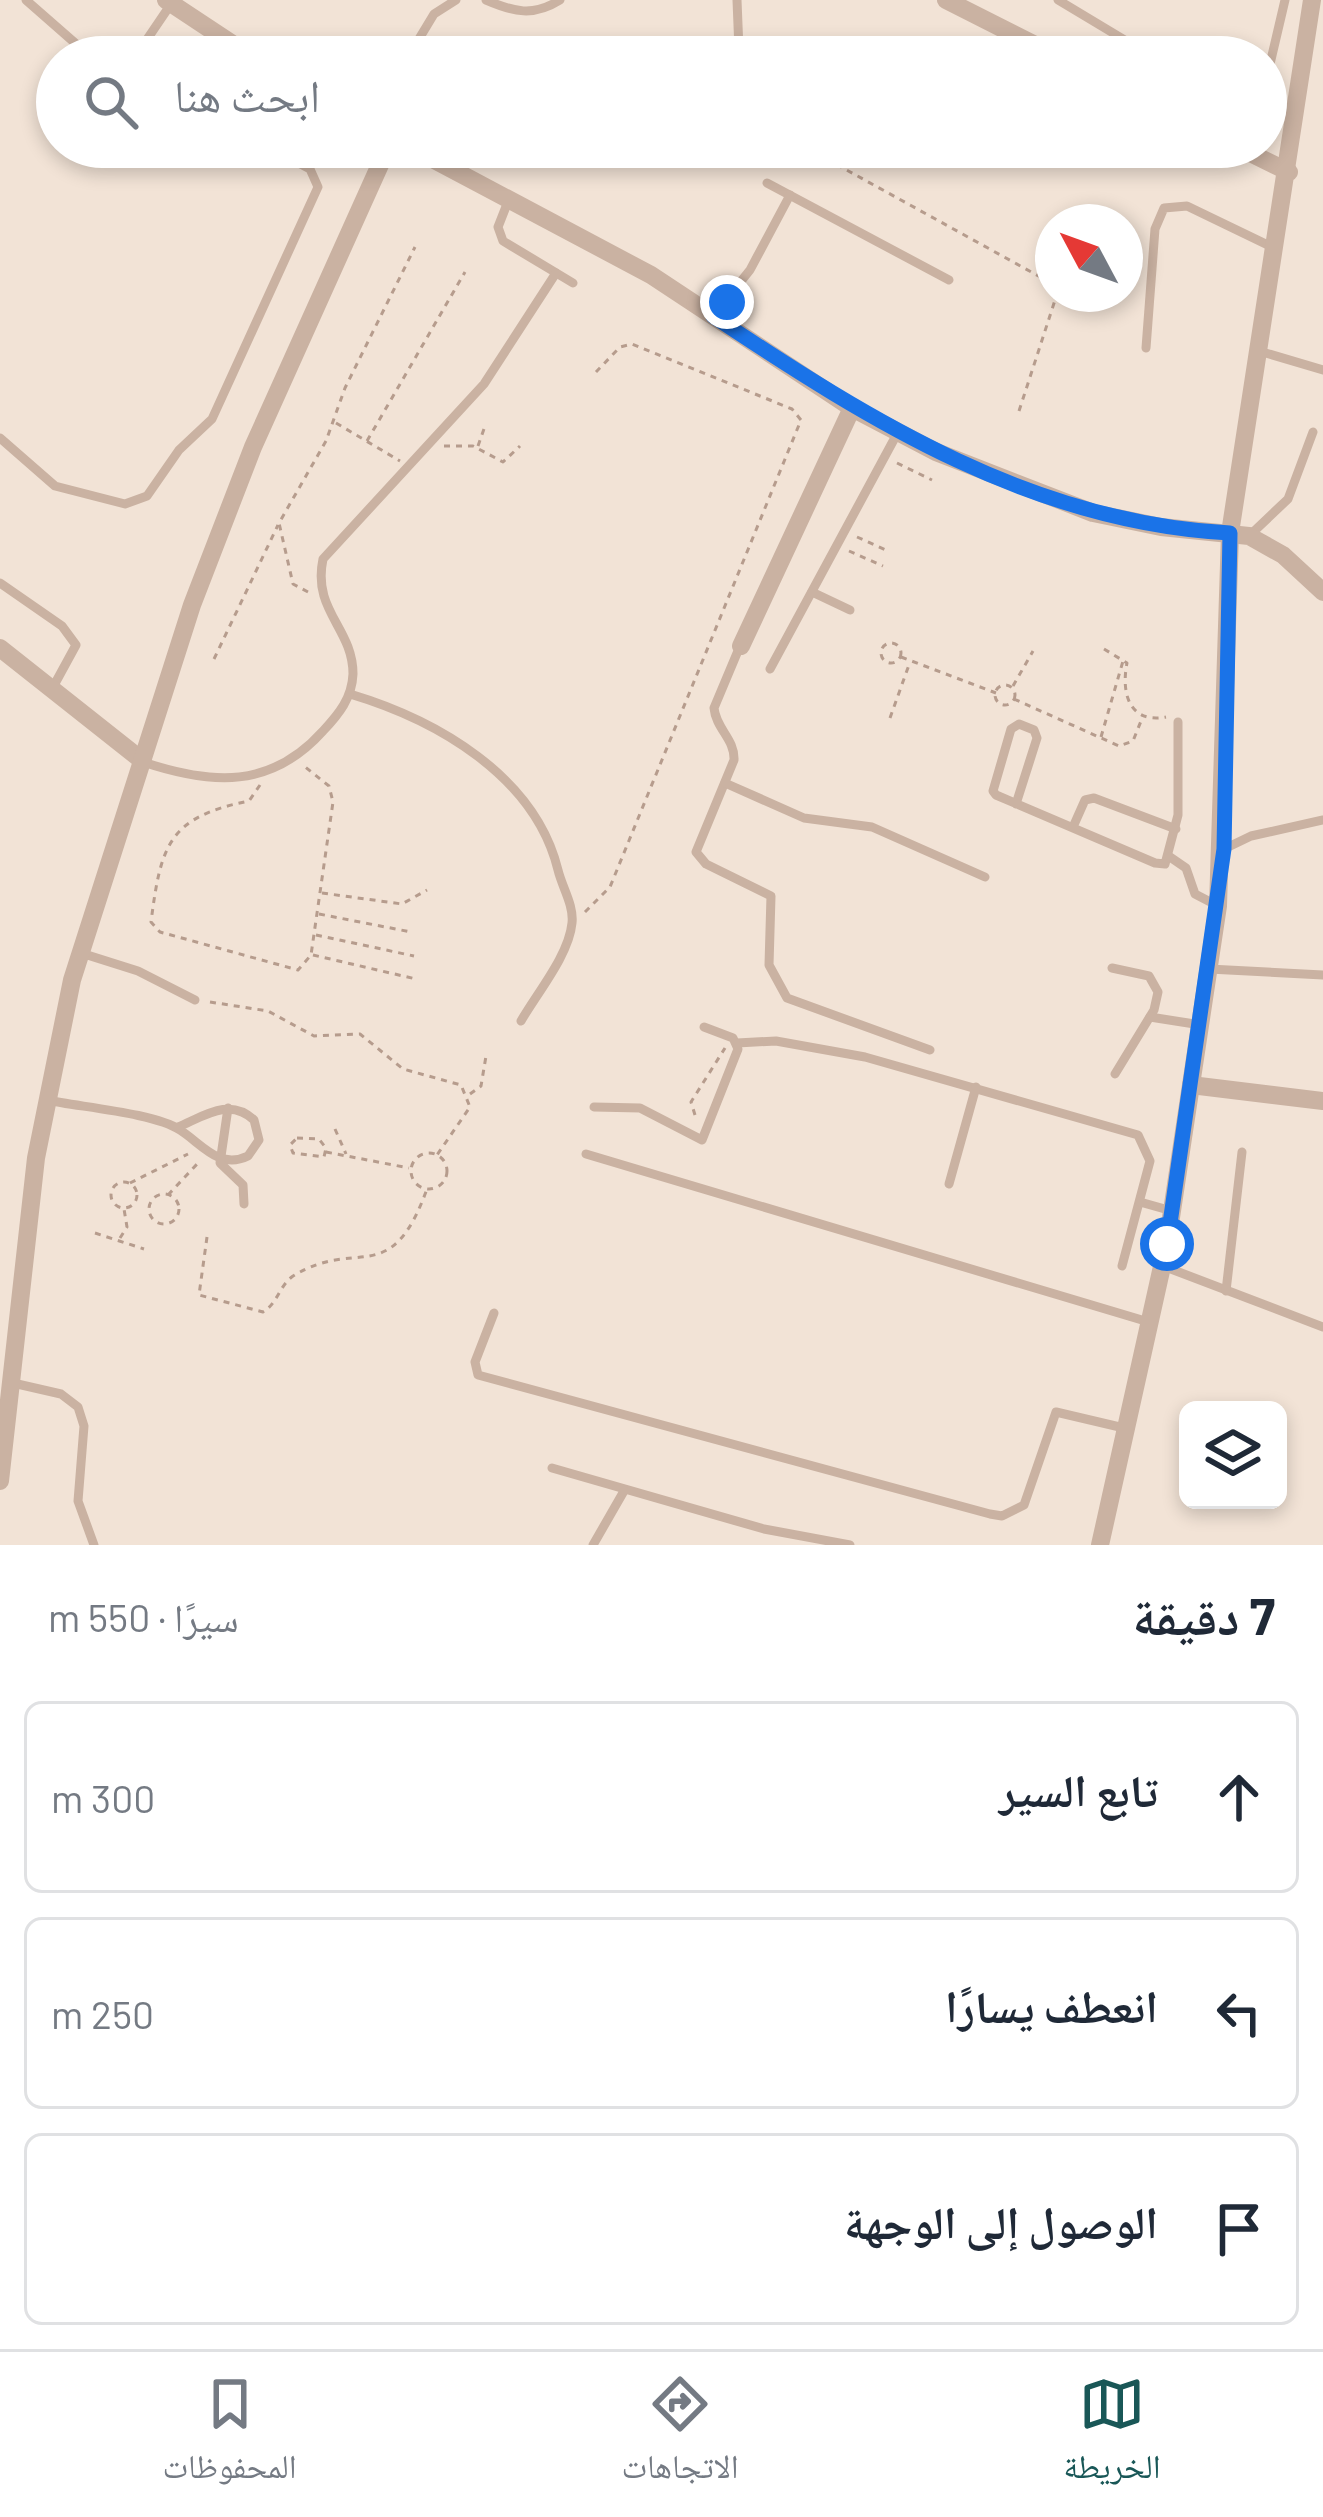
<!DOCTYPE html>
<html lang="ar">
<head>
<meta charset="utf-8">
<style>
  body { margin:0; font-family:Barlow,"Noto Naskh Arabic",sans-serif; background:#f2f2f3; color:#1f2937; direction:rtl }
  .controls { position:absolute; right:36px; bottom:36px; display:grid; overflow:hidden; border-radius:18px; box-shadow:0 6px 18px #0003 }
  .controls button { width:108px; height:108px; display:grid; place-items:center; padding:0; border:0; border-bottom:3px solid #e0e1e3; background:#fff; color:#1f2937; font:60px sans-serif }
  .compass { position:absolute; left:1035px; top:204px; width:108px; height:108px; border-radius:50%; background:#fff; box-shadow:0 6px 18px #0003; rotate:311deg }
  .stop { position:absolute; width:36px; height:36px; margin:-27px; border:9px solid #1a73e8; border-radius:50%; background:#fff }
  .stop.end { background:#1a73e8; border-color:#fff; box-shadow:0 3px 12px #0008 }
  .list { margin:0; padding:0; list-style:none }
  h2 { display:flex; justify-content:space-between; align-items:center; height:156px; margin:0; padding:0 48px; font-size:51px }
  h2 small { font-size:39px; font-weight:400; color:#747a83 }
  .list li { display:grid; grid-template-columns:78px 1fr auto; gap:36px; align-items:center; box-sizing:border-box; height:192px; margin:0 24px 24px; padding:0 24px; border:3px solid #e0e1e3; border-radius:18px }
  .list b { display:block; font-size:45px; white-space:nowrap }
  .list em { font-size:39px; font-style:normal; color:#747a83 }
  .icon { flex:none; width:66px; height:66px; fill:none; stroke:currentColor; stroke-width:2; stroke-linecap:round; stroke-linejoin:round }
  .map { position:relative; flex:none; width:1323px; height:1545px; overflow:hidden; direction:ltr }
  .search { position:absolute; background:#fff; box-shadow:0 6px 18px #0003; left:36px; right:36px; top:36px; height:132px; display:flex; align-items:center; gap:30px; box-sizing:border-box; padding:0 42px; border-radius:66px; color:#747a83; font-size:45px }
  .sheet { height:804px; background:#fff }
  nav { display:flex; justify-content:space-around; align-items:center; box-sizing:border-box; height:168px; border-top:3px solid #e0e1e3; background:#fff; font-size:33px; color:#747a83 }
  nav a { display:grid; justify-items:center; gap:6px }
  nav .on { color:#195757 }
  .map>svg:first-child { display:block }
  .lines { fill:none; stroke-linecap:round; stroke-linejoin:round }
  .path { stroke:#b69c8d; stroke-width:3; stroke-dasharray:6 6; stroke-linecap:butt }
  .service { stroke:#cab2a2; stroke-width:9 }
  .minor { stroke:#cab2a2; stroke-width:18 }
  .route { stroke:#1a73e8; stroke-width:15 }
</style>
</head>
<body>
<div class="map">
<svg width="1323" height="1545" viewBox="0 0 1323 1545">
  <rect width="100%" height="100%" fill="#f2e3d6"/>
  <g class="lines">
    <g class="path">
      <polyline points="756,147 769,154 774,147"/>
      <polyline points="805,147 1053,284"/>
      <polyline points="1019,411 1057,294"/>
      <polyline points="336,423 400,461"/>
      <polyline points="367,441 465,272"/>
      <polyline points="444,446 473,446 503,462 520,446"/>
      <polyline points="478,446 485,426"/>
      <polyline points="897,463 932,480"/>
      <polyline points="857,537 886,550"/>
      <polyline points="849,551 883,566"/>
      <polyline points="308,592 293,584 279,523 326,441 345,388 415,247"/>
      <circle cx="891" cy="653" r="10"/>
      <path d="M 1104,649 L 1127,663 C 1121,693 1129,724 1166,717"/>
      <polyline points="901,657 996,693"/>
      <polyline points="214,659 278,525"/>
      <circle cx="1005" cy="695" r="10"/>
      <polyline points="1013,686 1033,651"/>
      <polyline points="1014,699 1119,746 1133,741 1143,716"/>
      <polyline points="890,718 910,662"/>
      <polyline points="1101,737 1123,661"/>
      <path d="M 260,785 L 249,801 C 169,817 161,844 151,922 L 160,932 L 298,970 L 311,955 L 333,802 L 329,786 L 304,766"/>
      <polyline points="322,893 402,904 427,890"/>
      <polyline points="585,912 610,887 801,420 792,409 632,344 620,347 596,372"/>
      <polyline points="319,914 411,932"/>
      <polyline points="316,935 414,956"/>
      <polyline points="313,955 416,979"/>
      <polyline points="210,1002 268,1011 314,1036 360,1034 403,1069 461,1085 470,1107 437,1155"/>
      <polyline points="470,1094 481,1086 486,1056"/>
      <polyline points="695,1115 691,1102 725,1048"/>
      <polyline points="335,1129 346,1154"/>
      <polygon points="297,1138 319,1139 326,1148 324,1157 293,1153 290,1145"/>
      <polyline points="326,1152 409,1168"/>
      <circle cx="429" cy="1171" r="18"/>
      <circle cx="124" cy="1195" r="13"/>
      <polyline points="130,1183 188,1154"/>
      <circle cx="164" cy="1209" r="15"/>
      <polyline points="168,1195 198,1163"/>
      <polyline points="95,1233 144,1249"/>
      <path d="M 207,1237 L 199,1295 L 263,1312 C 278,1303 279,1286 293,1276 C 358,1236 390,1291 427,1189"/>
      <polyline points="120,1238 127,1227 124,1209"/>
    </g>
    <g class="service">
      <polyline points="26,0 91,57"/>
      <path d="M 486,0 C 514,12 533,17 560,0"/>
      <polyline points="737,0 739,50"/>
      <polyline points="1058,0 1153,57"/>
      <polyline points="135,57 171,4"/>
      <polyline points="408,57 434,14 456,0"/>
      <polyline points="1266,81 1285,0"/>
      <polyline points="767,183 949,280"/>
      <polyline points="509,199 498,227 503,241 573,283"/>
      <polyline points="713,316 750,270 790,195"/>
      <polyline points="1146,348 1155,229 1164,208 1187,206 1276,249"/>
      <polyline points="1259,351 1323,370"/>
      <polyline points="0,438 55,486 125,504 147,496 179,450 212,419 318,187 310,169 269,147"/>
      <polyline points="1249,536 1288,499 1313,432"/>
      <polyline points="0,583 62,626 76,645 52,689"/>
      <polyline points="812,592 850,610"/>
      <path d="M 740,646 L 714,708 C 716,729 735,739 734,760 L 696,852 L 706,864 L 771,896 L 769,965 L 787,998 L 930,1050"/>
      <polyline points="770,669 898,432"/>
      <path d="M 350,694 C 437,720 535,776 558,870 C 562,887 574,905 572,923 C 569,955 537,993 521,1021"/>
      <path d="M 143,762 C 212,785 271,789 323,731 C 339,714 352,698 353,674 C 353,628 312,611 323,559 L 484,384 L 556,273"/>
      <polyline points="725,783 804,818 872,827 985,877"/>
      <polyline points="1016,804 1037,738 1034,730 1019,724 1011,729 993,791 996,795 1155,863 1165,864 1178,815 1178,722"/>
      <polyline points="1073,827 1085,800 1094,798 1176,829"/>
      <polyline points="1224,849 1251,836 1323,820"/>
      <polyline points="1170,857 1186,868 1195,894 1218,906"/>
      <polyline points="81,953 138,971 195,1000"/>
      <polyline points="1112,968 1149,976 1158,992 1154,1010 1115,1074"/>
      <polyline points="1209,969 1323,975"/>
      <polyline points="1150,1017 1201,1025"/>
      <polyline points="737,1043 776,1041 865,1057 1138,1135 1150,1161 1122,1266"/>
      <path d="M 47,1100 C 79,1107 155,1113 180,1130 C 202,1144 219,1170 248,1156 L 259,1140 L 254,1120 C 230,1097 204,1116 178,1127"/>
      <polyline points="594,1107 640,1108 702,1140 738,1049 733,1038 704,1027"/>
      <polyline points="228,1108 220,1163 243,1185 244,1204"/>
      <polyline points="586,1154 1152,1323"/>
      <polyline points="949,1184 976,1087"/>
      <polyline points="1140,1202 1172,1211"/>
      <polyline points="1163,1266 1323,1327"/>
      <polyline points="1226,1291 1242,1152"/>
      <polyline points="494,1313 475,1362 478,1375 990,1514 1002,1516 1024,1505 1056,1412 1124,1428"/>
      <polyline points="13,1383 61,1394 78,1407 84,1426 78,1501 94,1545"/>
      <polyline points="552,1468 764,1529 850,1545"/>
      <polyline points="593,1545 624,1491"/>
    </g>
    <g class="minor">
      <polyline points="166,0 252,57"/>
      <polyline points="946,0 1059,57"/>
      <polyline points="410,147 651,275 852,408 936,452 1093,513 1161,527 1249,536 1283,555 1323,592"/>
      <polyline points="1238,147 1289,172"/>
      <polyline points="741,646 852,408"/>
      <polyline points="0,648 139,758"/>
      <polyline points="1191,1085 1323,1101"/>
      <polyline points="0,1481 36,1158 72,980 192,605 253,447 388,147"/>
      <polyline points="1100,1545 1167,1244 1218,906 1230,533 1312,0"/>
    </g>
  </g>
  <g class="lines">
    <path class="route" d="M 727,302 L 713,316 C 872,422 1034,523 1230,533 L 1224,849 L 1167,1244"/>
  </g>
</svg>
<div class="controls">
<button><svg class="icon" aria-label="layers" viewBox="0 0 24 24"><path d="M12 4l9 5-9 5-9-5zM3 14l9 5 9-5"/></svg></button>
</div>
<svg class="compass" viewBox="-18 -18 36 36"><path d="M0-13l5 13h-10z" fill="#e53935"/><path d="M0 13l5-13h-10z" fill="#747a83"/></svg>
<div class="stop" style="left:1167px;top:1244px"></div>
<div class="stop end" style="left:727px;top:302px"></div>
<div class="search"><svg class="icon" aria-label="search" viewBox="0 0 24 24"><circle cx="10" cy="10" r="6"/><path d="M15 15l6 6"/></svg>ابحث هنا</div>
</div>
<section class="sheet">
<h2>7 دقيقة<small>سيرًا · 550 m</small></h2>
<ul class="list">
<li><svg class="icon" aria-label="ahead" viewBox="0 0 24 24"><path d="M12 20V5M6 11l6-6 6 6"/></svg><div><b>تابع السير</b></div><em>300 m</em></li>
<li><svg class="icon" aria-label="left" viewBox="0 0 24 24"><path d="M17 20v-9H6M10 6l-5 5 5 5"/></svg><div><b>انعطف يسارًا</b></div><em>250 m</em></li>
<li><svg class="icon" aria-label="arrive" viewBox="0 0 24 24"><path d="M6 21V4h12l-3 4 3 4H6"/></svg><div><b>الوصول إلى الوجهة</b></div></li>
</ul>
</section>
<nav>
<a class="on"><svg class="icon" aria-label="map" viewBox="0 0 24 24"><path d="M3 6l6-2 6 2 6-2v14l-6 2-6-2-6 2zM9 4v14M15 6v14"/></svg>الخريطة</a>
<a><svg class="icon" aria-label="directions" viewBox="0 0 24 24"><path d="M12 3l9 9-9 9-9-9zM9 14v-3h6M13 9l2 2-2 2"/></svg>الاتجاهات</a>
<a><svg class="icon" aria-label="saved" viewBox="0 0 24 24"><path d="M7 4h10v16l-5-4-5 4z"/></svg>المحفوظات</a>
</nav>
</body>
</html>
